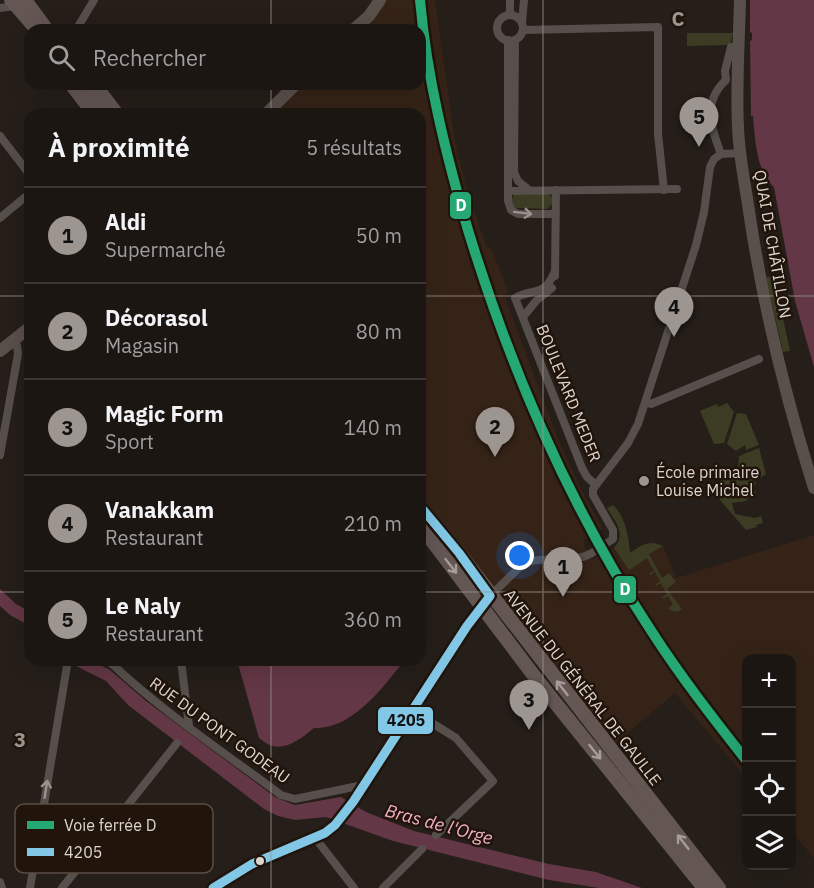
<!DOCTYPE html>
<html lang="fr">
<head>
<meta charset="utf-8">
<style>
  body { margin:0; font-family:"IBM Plex Sans",sans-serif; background:#251f1c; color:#f1f3f6 }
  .controls { position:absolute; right:18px; bottom:18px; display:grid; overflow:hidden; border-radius:12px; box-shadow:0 6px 24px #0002 }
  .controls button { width:54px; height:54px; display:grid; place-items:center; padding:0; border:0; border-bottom:2px solid #3a3533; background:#1c1613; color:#f1f3f6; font:30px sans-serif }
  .you { position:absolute; left:520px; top:556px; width:21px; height:21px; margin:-15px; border:4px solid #fff; border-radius:50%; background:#1a73e8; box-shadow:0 0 0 9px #1a73e833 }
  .badge { display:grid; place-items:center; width:39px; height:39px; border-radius:50%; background:#9d958f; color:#111; font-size:20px; font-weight:700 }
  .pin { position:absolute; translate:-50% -50px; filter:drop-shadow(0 2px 3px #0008) }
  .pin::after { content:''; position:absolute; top:32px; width:21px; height:18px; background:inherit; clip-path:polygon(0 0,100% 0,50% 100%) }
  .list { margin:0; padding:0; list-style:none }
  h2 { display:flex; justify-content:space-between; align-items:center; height:78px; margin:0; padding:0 24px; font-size:26px }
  h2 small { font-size:20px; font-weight:400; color:#a09fa0 }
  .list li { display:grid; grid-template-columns:39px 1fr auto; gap:18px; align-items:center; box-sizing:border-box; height:96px; padding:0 24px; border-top:2px solid #3a3533 }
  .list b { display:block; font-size:22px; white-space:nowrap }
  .list p { margin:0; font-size:20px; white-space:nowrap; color:#a09fa0 }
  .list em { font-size:20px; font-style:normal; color:#a09fa0 }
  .icon { flex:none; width:33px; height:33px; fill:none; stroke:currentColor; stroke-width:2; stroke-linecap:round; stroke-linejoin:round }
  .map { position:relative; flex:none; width:814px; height:888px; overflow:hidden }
  .search { position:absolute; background:#1c1613; box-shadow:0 6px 24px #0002; left:24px; top:24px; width:402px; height:66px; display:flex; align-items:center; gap:15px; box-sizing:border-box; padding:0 21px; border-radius:18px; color:#a09fa0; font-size:22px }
  .panel { position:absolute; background:#1c1613; box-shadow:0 6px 24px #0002; left:24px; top:108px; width:402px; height:558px; border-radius:18px }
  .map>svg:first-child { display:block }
  .built { fill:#352317 }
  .green { fill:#3c3b23 }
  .water { fill:#633745 }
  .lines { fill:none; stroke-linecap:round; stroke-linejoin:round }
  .street { stroke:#564f4b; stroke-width:8 }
  .secondary { stroke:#594f4b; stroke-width:12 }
  .primary { stroke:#635653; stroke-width:14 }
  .bus-1-casing { stroke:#20140b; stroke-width:14 }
  .bus-1 { stroke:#82c8e6; stroke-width:9 }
  .rail-1-casing { stroke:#20140b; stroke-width:15 }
  .rail-1 { stroke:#26a874; stroke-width:10 }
  .oneway { stroke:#9a928d }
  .oneway2 { stroke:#a79c97 }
  .grid { fill:none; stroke:#9d958f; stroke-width:1.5; stroke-opacity:0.55 }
  .poi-dot { fill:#9d958f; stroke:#20140b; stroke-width:2 }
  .bus-dot { fill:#ded5cf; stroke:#20140b; stroke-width:2 }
  .labels { text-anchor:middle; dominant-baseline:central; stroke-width:5; stroke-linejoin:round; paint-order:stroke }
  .street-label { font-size:16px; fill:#ded5cf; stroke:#20140b }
  .poi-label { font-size:16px; fill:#ded5cf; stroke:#20140b; text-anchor:start }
  .water-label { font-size:18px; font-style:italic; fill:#f5b3c7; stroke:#20140b }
  .key { fill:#20140b; stroke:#594e46; stroke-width:1.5 }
  .key-label { font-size:16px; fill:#ded5cf }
  .grid-label { font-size:20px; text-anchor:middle; font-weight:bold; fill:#9d958f; stroke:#20140b; stroke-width:5; stroke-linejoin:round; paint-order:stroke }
  .line-badge { stroke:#20140b; stroke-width:2 }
  .badge-label { font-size:16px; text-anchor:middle; font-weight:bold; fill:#fff }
  .pale-badge-label { font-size:16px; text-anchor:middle; font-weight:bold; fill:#111 }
</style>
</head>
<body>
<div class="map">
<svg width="814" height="888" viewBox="0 0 814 888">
  <rect width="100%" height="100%" fill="#251e19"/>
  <polygon class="built" points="379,0 435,0 455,142 467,190 487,248 491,248 509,293 504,295 558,439 582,491 603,529 584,540 585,548 592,560 614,548 629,569 648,554 663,546 676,578 814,535 814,858 792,832 792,658 746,658 746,778 675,693 609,749 420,506 420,114 266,114 296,84 420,84 420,30 353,30"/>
  <g class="green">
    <polygon points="687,33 733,33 730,45 687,46"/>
    <polygon points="514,194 549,194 552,197 552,204 547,209 515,208 511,202"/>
    <polygon points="774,276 790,351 783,352 766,277"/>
    <polygon points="727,403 734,412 724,443 714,444 700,411 717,404 718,407"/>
    <polygon points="737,413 746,414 759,445 746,450 745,445 736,451 727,444"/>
    <polygon points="759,448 766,474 757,480 738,469 739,456"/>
    <polygon points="736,472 756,482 754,488 756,495 749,497 746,501 732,503 735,514 755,518 761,516 763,523 756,525 757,527 746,530 720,500 716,487 720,481 720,475 731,475"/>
    <path d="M 613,505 C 625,516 629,537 630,553 C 641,545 650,539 663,546 L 649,554 L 662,578 L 669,573 L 676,582 L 667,589 L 682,609 L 678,612 L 669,610 L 668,608 L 673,605 L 668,596 L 663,599 L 662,597 L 667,594 L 661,583 L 656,586 L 655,585 L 660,581 L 655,572 L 650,575 L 649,573 L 654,571 L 647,558 L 629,570 L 614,548 C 627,534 615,521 607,508 Z"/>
  </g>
  <g class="water">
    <path d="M 750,0 L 814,0 L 814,367 L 795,301 L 774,187 C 756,171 755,139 753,116 L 751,116 L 750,41 L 752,40 L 752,33 L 750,32 Z"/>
    <polygon points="0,589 16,604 30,612 30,626 10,615 0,606"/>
    <polygon points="68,660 90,660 110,670 146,701 275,797 295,805 341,797 366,812 414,831 549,864 596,872 642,888 599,888 549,880 393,841 326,817 295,820 278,816 264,809 128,705 106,681 76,666"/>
    <path d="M 237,660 L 405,660 C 383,687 352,730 314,728 C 303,737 287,750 272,746 C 268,745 262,740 259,738 Z"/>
  </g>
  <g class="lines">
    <g class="street">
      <polyline points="0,8 16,6"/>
      <polyline points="510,15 510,0"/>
      <circle cx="510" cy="28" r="13"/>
      <polyline points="522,23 524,0"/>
      <polyline points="76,30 94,0"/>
      <polyline points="523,30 658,27 658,134 664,190"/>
      <polyline points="508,40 508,201 511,210 518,214 555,214"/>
      <polyline points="515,40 514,172 518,181 528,189"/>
      <polyline points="0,136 30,175"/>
      <path d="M 721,154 C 711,128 702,102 726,80 L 725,71 L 731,47 L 739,47"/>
      <polyline points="508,191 677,189"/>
      <polyline points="0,218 30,193"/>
      <path d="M 555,271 C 544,298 535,287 515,298 L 582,468 L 587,477 L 596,485"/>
      <polyline points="555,276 556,190"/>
      <polyline points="523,317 536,301 552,288"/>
      <polyline points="646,402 651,404 759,359"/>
      <polyline points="0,455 18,354 17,346 15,340"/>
      <polyline points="490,596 526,561 583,557 592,553 613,539 613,530 593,495 593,489 628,443 638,424 696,245 704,212 710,167 714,159 721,154 741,153"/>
      <path d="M 104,660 L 112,664 C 164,713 224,752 281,795 L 295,799 L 363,785"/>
      <polyline points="181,660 189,726"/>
      <polyline points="413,711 456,738 493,781 436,835"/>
      <polyline points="316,839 354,888"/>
      <polyline points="0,882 2,888"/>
      <polyline points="30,888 68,660"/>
      <polyline points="62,888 177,743"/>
      <polyline points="383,888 422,849"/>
    </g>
    <g class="secondary">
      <path d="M 740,0 C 739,42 736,85 738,127 C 739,158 746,188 750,218 C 764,309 786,399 814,488"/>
      <polyline points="353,30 369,16 380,0"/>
      <polyline points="266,114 296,84"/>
      <polyline points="0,351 30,327"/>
      <polyline points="213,888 252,864 325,833 335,825 353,802 467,626 483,606"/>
    </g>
    <g class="primary">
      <polyline points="11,0 37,30"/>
      <polyline points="25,0 47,30"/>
      <polyline points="71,84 94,114"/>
      <polyline points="94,84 117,114"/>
      <polyline points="91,94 106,114"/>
      <polyline points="420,506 459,553 719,888"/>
      <polyline points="420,525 541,685 704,888"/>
    </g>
    <g class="bus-1-casing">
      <polyline id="bus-1" points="213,888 252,864 325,833 335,825 353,802 467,626 490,596 459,553 420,506"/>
    </g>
    <use href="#bus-1" class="bus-1"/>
    <g class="rail-1-casing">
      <path id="rail-1" d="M 420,0 C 427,79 446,155 468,230 C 511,371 571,509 652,632 C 681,677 713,718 746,760"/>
    </g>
    <use href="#rail-1" class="rail-1"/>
  </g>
  <defs><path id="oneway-shaft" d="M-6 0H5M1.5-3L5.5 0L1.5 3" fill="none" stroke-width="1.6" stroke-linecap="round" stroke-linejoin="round" transform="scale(1.5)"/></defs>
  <g class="oneway">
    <use href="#oneway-shaft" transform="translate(523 213) rotate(7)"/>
    <use href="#oneway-shaft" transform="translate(46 789) rotate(-81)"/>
  </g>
  <g class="oneway2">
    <use href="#oneway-shaft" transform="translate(451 566) rotate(52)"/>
    <use href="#oneway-shaft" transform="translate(562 688) rotate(-128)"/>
    <use href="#oneway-shaft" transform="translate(595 752) rotate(51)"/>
    <use href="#oneway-shaft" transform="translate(683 842) rotate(-128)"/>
  </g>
  <path class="grid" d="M 271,0 L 271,30M 543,0 L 543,888M 271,84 L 271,114M 0,296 L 30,296M 420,296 L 814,296M 0,592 L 30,592M 420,592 L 814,592M 271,660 L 271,888"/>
  <circle class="poi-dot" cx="644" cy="481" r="6"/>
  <circle class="bus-dot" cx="260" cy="861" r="5"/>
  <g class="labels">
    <g class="street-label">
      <text transform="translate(773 244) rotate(80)">QUAI DE CHÂTILLON</text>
      <text transform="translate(569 393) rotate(68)">BOULEVARD MEDER</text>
      <text transform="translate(583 687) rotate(52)">AVENUE DU GÉNÉRAL DE GAULLE</text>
      <text transform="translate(220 730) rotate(36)">RUE DU PONT GODEAU</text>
    </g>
    <g class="poi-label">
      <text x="656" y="472">École primaire<tspan x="656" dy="18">Louise Michel</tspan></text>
    </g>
    <g class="water-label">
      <text transform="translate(439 824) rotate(15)">Bras de l'Orge</text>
    </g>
  </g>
  <rect x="15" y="804" width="198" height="69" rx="9" class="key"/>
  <rect x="27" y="821" width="27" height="8" fill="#26a874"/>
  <rect x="27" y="848" width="27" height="8" fill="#82c8e6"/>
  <g class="key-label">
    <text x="64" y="831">Voie ferrée D</text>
    <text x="64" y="858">4205</text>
  </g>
  <g class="grid-label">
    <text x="678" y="26">C</text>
    <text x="20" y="747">3</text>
  </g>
  <g class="line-badge">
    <rect x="449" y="191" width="23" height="29" rx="6" fill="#26a874"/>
    <rect x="613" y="575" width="24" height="29" rx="6" fill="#26a874"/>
    <rect x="377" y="706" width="57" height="29" rx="6" fill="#82c8e6"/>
  </g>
  <g class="badge-label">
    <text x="461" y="211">D</text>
    <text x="625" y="595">D</text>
  </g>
  <g class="pale-badge-label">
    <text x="406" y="726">4205</text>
  </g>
</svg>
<div class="controls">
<button>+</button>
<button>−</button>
<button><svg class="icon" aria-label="locate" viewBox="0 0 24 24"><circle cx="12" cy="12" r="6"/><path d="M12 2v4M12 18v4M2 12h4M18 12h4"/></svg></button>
<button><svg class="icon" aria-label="layers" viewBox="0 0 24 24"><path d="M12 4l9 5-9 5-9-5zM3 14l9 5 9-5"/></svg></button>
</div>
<div class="you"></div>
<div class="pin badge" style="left:563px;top:597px">1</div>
<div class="pin badge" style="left:495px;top:457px">2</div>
<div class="pin badge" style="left:529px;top:730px">3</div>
<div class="pin badge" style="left:674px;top:337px">4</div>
<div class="pin badge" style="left:699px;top:147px">5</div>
<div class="search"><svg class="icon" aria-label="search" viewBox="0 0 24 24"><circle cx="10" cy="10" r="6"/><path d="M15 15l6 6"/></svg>Rechercher</div>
<section class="panel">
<h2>À proximité<small>5 résultats</small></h2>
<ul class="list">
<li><span class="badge">1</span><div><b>Aldi</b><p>Supermarché</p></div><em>50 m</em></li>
<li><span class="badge">2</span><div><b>Décorasol</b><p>Magasin</p></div><em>80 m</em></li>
<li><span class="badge">3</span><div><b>Magic Form</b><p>Sport</p></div><em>140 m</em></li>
<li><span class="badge">4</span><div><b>Vanakkam</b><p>Restaurant</p></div><em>210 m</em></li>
<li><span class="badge">5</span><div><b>Le Naly</b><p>Restaurant</p></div><em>360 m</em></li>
</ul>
</section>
</div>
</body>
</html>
